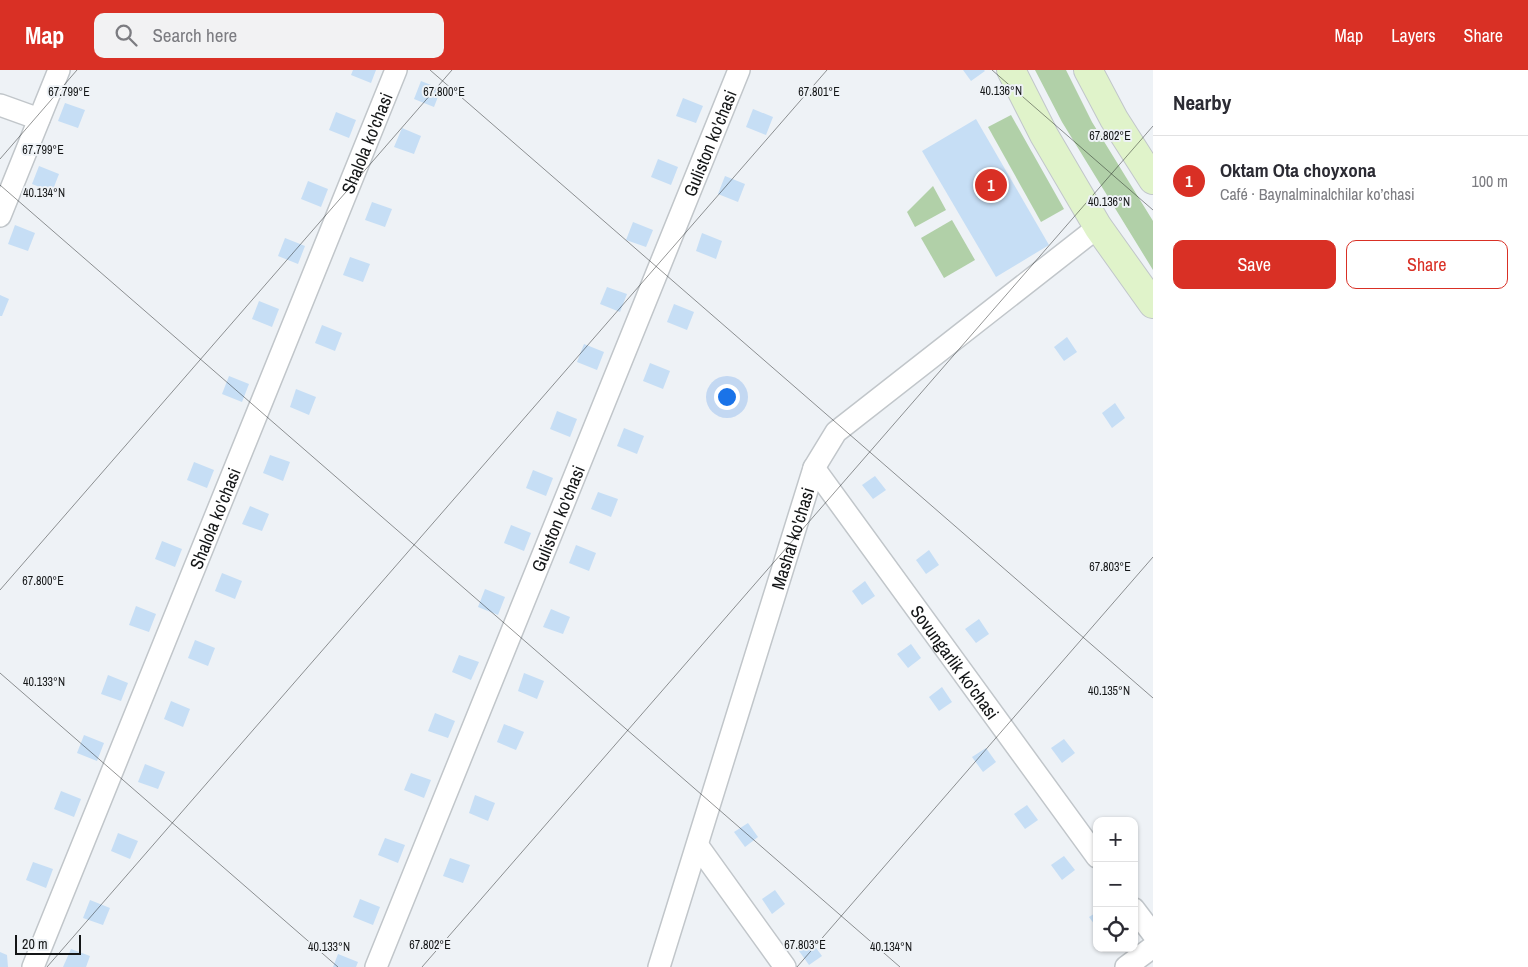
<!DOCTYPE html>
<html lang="en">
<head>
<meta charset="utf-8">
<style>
  body { margin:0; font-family:"Archivo Narrow",sans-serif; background:#f2f2f3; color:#2b2b33 }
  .controls { position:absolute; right:15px; bottom:15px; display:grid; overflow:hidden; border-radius:10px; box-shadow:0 1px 4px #0004 }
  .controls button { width:45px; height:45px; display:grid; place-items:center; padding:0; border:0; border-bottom:1px solid #e1e1e2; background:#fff; color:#2b2b33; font:25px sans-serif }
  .scale { position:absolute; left:15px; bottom:12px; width:66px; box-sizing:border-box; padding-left:5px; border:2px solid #141617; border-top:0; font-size:14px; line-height:18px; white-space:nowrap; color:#141617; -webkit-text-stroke:4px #eef2f6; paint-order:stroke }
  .you { position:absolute; left:726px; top:326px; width:18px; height:18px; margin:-12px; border:4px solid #fff; border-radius:50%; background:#1a73e8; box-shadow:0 0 0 8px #1a73e833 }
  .badge { display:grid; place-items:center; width:32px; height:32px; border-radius:50%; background:#d93025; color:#fff; font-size:16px; font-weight:700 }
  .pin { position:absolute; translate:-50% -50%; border:2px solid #fff; box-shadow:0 1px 5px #0006 }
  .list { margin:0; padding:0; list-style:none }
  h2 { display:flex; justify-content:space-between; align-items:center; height:65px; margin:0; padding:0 20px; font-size:21px }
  h2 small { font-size:16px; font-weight:400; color:#7c7c81 }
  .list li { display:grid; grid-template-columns:32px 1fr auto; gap:15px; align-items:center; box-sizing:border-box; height:90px; padding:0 20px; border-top:1px solid #e1e1e2 }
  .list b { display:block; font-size:19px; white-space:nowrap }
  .list p { margin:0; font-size:16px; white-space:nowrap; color:#7c7c81 }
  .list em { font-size:16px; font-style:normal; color:#7c7c81 }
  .actions { display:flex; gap:10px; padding:15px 20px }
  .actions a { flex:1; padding:11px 0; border:1px solid #d93025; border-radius:10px; text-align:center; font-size:18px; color:#d93025 }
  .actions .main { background:#d93025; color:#fff }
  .icon { flex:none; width:28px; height:28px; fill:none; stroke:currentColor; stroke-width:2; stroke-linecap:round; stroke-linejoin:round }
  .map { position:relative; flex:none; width:1153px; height:897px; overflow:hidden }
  header { display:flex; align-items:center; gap:30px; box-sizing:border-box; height:70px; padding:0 25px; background:#d93025; color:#fff }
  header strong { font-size:24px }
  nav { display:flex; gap:28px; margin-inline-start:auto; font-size:18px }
  .search { width:350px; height:45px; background:#f2f2f3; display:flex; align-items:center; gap:12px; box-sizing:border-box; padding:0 18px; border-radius:10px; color:#7c7c81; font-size:19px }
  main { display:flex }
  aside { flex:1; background:#fff }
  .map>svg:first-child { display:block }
  .green { fill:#b1d0a8 }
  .building { fill:#c6def5 }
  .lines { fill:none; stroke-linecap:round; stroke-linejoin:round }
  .minor-casing { stroke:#c1c6ca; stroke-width:24 }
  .secondary-casing { stroke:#c1c6ca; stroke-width:30 }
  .minor { stroke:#fff; stroke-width:21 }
  .secondary { stroke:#e0f3ca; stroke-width:28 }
  .ticks { fill:none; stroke:#141617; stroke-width:1; stroke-opacity:0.45 }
  .labels { text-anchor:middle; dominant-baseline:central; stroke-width:4; stroke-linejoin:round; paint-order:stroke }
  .street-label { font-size:18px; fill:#141617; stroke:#eef2f6 }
  .ticks-label { font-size:12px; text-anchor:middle; fill:#141617; stroke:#eef2f6; stroke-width:4; stroke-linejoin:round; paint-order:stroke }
</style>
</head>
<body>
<header>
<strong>Map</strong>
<div class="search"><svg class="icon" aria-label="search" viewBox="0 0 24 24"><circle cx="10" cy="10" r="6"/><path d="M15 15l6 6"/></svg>Search here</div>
<nav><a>Map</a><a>Layers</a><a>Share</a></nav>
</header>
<main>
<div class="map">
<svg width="1153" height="897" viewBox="0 0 1153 897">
  <rect width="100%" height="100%" fill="#eef2f6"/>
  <g class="green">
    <polygon points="1035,0 1066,0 1092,52 1153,151 1153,200 1062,52"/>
    <polygon points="1011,45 1064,139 1041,152 988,57"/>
    <polygon points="933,116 946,140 915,157 907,142"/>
    <polygon points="952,150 975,190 944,208 921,168"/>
  </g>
  <g class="building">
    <polygon points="353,0 376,0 371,13 351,5"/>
    <polygon points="963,0 984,0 985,1 971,11"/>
    <polygon points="421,11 441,19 434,37 414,29"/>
    <polygon points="683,28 703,36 696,53 676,46"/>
    <polygon points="65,33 85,40 78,58 58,51"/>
    <polygon points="753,39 773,47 766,65 746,57"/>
    <polygon points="336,42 356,50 349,68 329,60"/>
    <polygon points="976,49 1049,175 996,207 922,81"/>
    <polygon points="402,58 421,66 414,84 394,77"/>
    <polygon points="658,89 678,97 671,115 651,107"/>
    <polygon points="39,96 59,104 52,122 32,114"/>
    <polygon points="725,106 745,114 738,132 718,124"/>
    <polygon points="308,111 328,119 321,137 301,129"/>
    <polygon points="372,132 392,139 385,157 365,150"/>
    <polygon points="633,152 653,160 646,177 626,170"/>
    <polygon points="15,155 35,163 28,181 8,174"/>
    <polygon points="702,163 722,171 716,189 696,181"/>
    <polygon points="285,168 305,176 298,194 278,186"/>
    <polygon points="350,187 370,194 363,212 343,205"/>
    <polygon points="607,217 627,224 620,242 600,234"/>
    <polygon points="0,225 9,229 2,246 0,246"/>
    <polygon points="259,231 279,239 272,257 252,249"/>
    <polygon points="674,234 694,242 687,260 667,252"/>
    <polygon points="322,255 342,263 335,281 315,273"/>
    <polygon points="1067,267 1077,282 1064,291 1054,277"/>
    <polygon points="584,274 604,282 597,300 577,292"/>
    <polygon points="650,293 670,301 663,319 643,311"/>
    <polygon points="229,306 249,314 242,332 222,324"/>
    <polygon points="296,319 316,327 309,345 290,337"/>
    <polygon points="1115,333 1125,348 1112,358 1102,343"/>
    <polygon points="557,341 577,349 570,367 550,359"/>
    <polygon points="624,358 644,366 637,384 617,376"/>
    <polygon points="270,385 290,392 283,411 263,403"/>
    <polygon points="194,392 214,400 207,418 187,410"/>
    <polygon points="533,400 553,408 546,426 526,418"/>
    <polygon points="875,406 886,420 873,429 862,415"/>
    <polygon points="598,422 618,429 611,447 591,439"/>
    <polygon points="250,436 269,444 262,461 242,454"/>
    <polygon points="511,455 531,463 524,481 504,473"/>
    <polygon points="162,471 182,479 175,497 155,489"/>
    <polygon points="576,475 596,483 589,501 569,493"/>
    <polygon points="929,480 939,495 926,504 916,490"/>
    <polygon points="222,503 242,511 235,529 215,521"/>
    <polygon points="865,511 875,526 862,535 852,521"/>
    <polygon points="485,519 505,527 498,545 478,537"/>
    <polygon points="136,536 156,544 149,562 129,555"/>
    <polygon points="551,539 570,547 563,564 543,557"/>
    <polygon points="979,549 989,564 976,573 965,559"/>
    <polygon points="195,570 215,578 208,596 188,588"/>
    <polygon points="911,574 921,588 908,598 897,584"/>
    <polygon points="459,585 479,592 471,610 452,602"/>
    <polygon points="524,603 544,611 537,629 518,621"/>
    <polygon points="108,605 128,613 121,631 101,624"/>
    <polygon points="942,617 952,632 939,641 929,627"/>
    <polygon points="171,631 190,639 183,657 164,649"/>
    <polygon points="435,643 455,651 448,668 428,661"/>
    <polygon points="504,654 524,662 516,680 497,672"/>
    <polygon points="84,665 104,673 97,691 77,683"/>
    <polygon points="1064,669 1075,683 1062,693 1051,678"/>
    <polygon points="986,678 996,692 983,702 972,687"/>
    <polygon points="145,694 165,702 158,719 138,712"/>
    <polygon points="411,703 431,710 424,728 404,720"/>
    <polygon points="61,721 81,729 74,747 54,739"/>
    <polygon points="475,725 495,733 488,751 469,743"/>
    <polygon points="1027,735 1038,750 1025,759 1014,744"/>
    <polygon points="748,753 758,767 745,777 734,762"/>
    <polygon points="118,763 138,771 130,789 111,781"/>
    <polygon points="385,768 405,775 398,793 378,785"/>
    <polygon points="1064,786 1075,800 1062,810 1051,795"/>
    <polygon points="450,788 470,795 463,813 443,806"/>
    <polygon points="33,792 53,799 46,818 26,810"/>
    <polygon points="775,820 785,834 772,844 762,829"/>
    <polygon points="360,829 380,837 373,855 353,847"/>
    <polygon points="90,830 110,838 103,855 83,848"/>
    <polygon points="1097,842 1097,858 1089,847"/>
    <polygon points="811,871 822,886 809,895 799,881"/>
    <polygon points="71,879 90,886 86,897 63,897"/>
    <polygon points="0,882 7,885 8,897 0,897"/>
    <polygon points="338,884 358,892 356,897 333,897"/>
  </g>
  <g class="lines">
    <g class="minor-casing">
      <g id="minor">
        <polyline points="0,35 39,49"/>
        <polyline points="0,146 59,0"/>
        <path id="s1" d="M 814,398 L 1097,787"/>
        <polyline points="698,776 785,897"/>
        <polyline points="1134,839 1153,864"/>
        <path id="s2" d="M 33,897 L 396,0"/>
        <path id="s3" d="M 376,897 L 739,0"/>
        <path id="s4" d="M 659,897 L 814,398 L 836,362 L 1098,157"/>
        <polyline points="1126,897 1153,877"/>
      </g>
    </g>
    <g class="secondary-casing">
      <g id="secondary">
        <polyline points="1011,0 1044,65 1098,157 1153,234"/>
        <polyline points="1088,0 1114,49 1153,110"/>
      </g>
    </g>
    <use href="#minor" class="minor"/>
    <use href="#secondary" class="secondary"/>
  </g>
  <path class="ticks" d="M 430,0 L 1153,628M 992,0 L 1153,140M 0,89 L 77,0M 0,115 L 900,897M 0,520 L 452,0M 0,603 L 338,897M 47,897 L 827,0M 422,897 L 1153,56M 797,897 L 1153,487"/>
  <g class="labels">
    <g class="street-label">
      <text stroke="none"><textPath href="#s2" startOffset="889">Shalola ko'chasi</textPath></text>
      <text stroke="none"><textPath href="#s3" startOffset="889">Guliston ko'chasi</textPath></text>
      <text stroke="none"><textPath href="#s2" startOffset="484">Shalola ko'chasi</textPath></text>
      <text stroke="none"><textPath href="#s3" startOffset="484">Guliston ko'chasi</textPath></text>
      <text stroke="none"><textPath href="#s4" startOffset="449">Mashal ko'chasi</textPath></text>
      <text stroke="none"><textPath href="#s1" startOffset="240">Sovungarlik ko'chasi</textPath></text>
    </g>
  </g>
  <g class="ticks-label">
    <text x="1001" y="25">40.136°N</text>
    <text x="69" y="26">67.799°E</text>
    <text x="444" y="26">67.800°E</text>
    <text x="819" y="26">67.801°E</text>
    <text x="1110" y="70">67.802°E</text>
    <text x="43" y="84">67.799°E</text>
    <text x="44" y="127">40.134°N</text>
    <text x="1109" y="136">40.136°N</text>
    <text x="1110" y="501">67.803°E</text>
    <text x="43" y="515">67.800°E</text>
    <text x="44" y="616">40.133°N</text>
    <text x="1109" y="625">40.135°N</text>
    <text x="430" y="879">67.802°E</text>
    <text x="805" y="879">67.803°E</text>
    <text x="329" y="881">40.133°N</text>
    <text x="891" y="881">40.134°N</text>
  </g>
</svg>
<div class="controls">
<button>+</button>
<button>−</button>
<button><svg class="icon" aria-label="locate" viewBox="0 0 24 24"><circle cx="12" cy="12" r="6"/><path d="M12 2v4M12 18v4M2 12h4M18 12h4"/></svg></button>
</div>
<div class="scale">20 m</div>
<div class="you"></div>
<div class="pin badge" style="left:991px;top:115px">1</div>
</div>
<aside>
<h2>Nearby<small></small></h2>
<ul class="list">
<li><span class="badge">1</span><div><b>Oktam Ota choyxona</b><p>Café · Baynalminalchilar ko’chasi</p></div><em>100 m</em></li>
</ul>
<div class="actions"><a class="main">Save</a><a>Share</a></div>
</aside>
</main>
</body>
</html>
